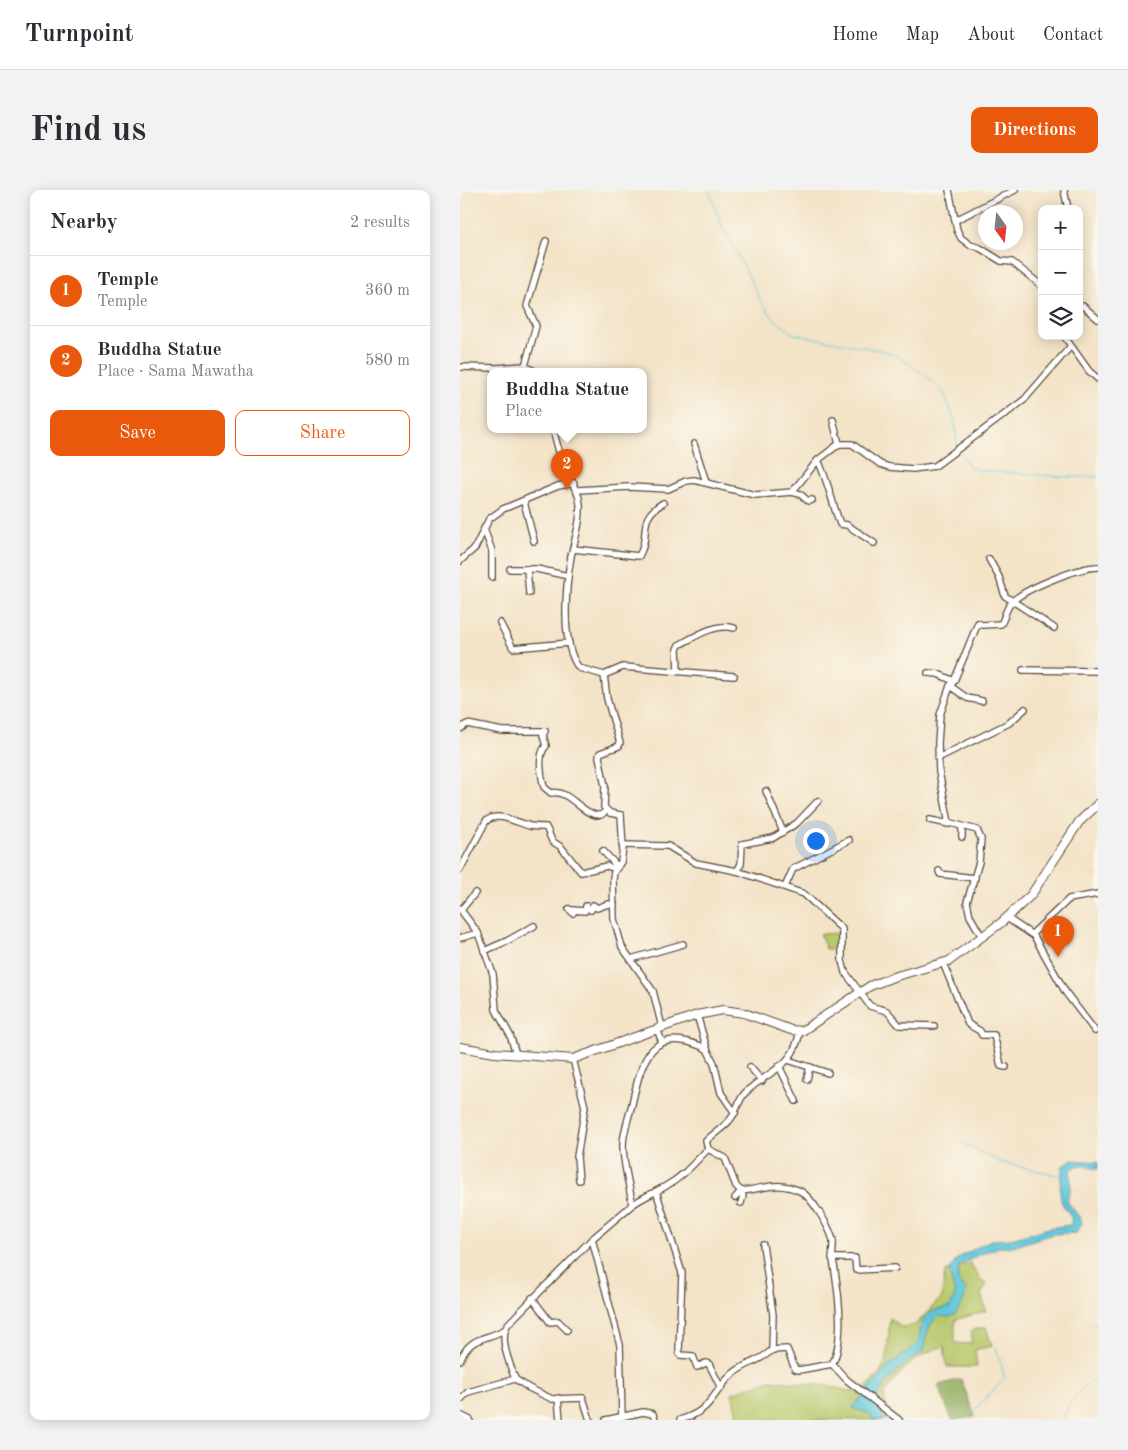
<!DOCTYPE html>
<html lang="en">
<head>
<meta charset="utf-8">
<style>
  body { margin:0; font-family:"Old Standard TT",serif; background:#f2f2f3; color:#2b2b33 }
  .controls { position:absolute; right:15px; top:15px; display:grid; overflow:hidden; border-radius:10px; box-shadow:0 2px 12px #0003 }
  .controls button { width:45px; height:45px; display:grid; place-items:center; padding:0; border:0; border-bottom:1px solid #e1e1e2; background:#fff; color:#2b2b33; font:25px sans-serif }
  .compass { position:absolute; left:518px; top:15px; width:45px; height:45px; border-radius:50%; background:#fff; box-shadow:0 2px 12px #0003; rotate:165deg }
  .you { position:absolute; left:355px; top:650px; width:18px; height:18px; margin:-12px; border:4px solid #fff; border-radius:50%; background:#1a73e8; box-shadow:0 0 0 8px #1a73e833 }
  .badge { display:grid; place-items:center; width:32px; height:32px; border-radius:50%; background:#ea580c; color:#fff; font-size:16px; font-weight:700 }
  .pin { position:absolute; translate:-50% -41px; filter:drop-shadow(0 1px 2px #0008) }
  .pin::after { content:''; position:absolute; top:26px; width:18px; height:15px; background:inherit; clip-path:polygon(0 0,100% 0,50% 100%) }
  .popup { position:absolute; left:27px; top:178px; width:160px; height:65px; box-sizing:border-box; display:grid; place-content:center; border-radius:10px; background:#fff; filter:drop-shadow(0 1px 4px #0005); font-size:16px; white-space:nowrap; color:#7c7c81 }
  .popup b { font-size:19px; color:#2b2b33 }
  .popup::after { content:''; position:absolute; left:50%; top:100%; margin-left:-10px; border:10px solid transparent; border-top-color:#fff }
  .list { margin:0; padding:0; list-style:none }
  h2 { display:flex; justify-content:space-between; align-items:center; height:65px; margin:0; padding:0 20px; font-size:21px }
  h2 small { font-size:16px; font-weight:400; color:#7c7c81 }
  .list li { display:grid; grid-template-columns:32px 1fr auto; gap:15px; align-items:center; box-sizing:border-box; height:70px; padding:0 20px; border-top:1px solid #e1e1e2 }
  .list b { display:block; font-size:19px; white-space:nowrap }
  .list p { margin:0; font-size:16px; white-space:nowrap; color:#7c7c81 }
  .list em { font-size:16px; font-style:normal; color:#7c7c81 }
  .actions { display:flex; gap:10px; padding:15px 20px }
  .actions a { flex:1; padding:11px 0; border:1px solid #ea580c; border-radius:10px; text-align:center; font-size:18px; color:#ea580c }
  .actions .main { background:#ea580c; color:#fff }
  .icon { flex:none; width:28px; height:28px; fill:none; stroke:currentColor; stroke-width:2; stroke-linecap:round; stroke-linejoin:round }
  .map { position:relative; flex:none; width:638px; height:1230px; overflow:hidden; border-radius:10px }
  header { display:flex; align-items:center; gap:30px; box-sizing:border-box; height:70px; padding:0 25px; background:#fff; border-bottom:1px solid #e1e1e2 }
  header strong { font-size:24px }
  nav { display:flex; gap:28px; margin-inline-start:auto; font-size:18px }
  .intro { display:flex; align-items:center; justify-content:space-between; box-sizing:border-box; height:120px; padding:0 30px }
  h1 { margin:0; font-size:35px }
  .button { padding:12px 22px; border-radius:10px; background:#ea580c; color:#fff; font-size:18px; font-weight:700 }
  main { display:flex; gap:30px; padding:0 30px }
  aside { flex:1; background:#fff; border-radius:10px; box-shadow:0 2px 12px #0003 }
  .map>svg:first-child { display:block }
  .green { fill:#b7c86a; stroke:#797944 }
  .forest { fill:#91ac5e; stroke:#666b3e }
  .water { fill:#5fc7dc; stroke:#4d787d }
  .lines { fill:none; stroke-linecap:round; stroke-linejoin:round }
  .stream { stroke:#5fc7dc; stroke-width:1 }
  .street-casing { stroke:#574637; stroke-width:8 }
  .secondary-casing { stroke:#574637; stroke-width:10 }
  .street { stroke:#fff; stroke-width:5.5 }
  .secondary { stroke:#fff; stroke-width:8 }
</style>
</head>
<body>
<header>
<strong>Turnpoint</strong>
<nav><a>Home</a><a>Map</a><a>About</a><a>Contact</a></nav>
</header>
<div class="intro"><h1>Find us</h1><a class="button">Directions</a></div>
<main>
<aside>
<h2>Nearby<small>2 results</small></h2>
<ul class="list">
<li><span class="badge">1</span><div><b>Temple</b><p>Temple</p></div><em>360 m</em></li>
<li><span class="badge">2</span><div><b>Buddha Statue</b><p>Place · Sama Mawatha</p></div><em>580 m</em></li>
</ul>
<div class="actions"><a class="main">Save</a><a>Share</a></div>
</aside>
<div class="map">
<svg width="638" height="1230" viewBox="0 0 638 1230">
  <rect width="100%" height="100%" fill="#fbf7ec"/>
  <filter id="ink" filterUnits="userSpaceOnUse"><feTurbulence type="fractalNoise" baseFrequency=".02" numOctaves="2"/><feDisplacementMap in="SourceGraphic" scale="10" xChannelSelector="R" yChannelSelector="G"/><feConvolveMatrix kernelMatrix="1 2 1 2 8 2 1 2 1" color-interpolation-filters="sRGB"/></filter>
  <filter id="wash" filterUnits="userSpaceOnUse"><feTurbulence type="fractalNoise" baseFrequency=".0096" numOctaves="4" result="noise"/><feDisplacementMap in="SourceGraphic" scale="20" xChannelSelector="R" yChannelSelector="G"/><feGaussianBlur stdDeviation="1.12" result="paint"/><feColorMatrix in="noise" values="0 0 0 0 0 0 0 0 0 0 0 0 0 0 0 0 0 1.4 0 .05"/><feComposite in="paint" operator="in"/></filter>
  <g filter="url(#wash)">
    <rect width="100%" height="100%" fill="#f3e3c7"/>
    <g class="green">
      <polygon points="379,743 379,759 366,759 360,744"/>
      <path d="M 510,1073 L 522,1091 L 527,1094 L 521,1104 L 526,1121 L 495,1130 L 495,1153 L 511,1154 L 512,1140 L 526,1137 L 532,1156 L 515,1160 L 517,1177 L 487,1177 L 484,1156 C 458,1164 439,1181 424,1204 L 429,1230 L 278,1230 L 272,1203 L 310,1190 L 370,1196 L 392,1202 L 404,1199 L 419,1184 L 426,1171 L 430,1128 L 441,1137 L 455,1135 L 482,1107 L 485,1082 Z"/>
    </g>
    <polygon class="forest" points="501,1189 515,1227 492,1230 478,1195"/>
    <path class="water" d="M 611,970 L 638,972 L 638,979 L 619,975 L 610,980 L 611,997 L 607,1011 L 620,1028 L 622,1034 L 616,1043 L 593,1044 L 553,1056 L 539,1057 L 518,1065 L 499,1076 L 498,1091 L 506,1100 L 504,1110 L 496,1124 L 489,1127 L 478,1126 C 467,1135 466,1148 463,1161 C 451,1169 411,1199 417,1216 C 418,1221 423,1225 425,1230 L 413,1230 L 410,1224 L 392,1218 L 429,1176 L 458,1153 L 462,1132 L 466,1126 L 473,1121 L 490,1117 L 495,1105 L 489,1081 L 498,1068 L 531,1050 L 552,1049 L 589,1038 L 611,1035 C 614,1023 603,1020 601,1010 C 599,999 601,986 603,976 Z"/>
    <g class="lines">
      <g class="stream">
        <polyline points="249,0 263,39 270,49 302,113 315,130 334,144 424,161 440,167 475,194 484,203 495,231 497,256"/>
        <polyline points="499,260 510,277 517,280 603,287 638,287"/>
        <polyline points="501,952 540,972 601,986"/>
        <polyline points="626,1134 638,1133"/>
        <polyline points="505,1230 545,1188 536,1157"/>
        <path d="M 603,1230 C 607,1210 623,1198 638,1184"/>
      </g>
    </g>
  </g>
  <g filter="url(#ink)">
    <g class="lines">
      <g class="street-casing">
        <g id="street">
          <polyline points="489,0 497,40 501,48 510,55 520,58 541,71 552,72 582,96"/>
          <polyline points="604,0 608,19"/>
          <polyline points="496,30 555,0"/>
          <polyline points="619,117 623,116 638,129"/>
          <polyline points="604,146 629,181 638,189"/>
          <polyline points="65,176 76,136 67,116 86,51"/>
          <polyline points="0,177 36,178 65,176 74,181"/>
          <polyline points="373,230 379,254"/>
          <path d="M 93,239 C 97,253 100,269 106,283 C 111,294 119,300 120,314 C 121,332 115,349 111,366 C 106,395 100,454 119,478 L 144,485 L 147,509 L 160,553 L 159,556 L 140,563 L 139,567 L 145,596 L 144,617 L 150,623 L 161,625 L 163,658 L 161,672 L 154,682 L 153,689 L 154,729 L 162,757 L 193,801 L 202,837"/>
          <polyline points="234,254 246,292"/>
          <path d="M 358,270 C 368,291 372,313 380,334 L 387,335 L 414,353"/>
          <polyline points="118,300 169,297 208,299 226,291 234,290 295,305 332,302 340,304 348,311 352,310"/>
          <polyline points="332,302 358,270 379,254 392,254 420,274 429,277 453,279 475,276 564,210 610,157"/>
          <polyline points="64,312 74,351"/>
          <polyline points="24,339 32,361 32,387"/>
          <path d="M 113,359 L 179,366 C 192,344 175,330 203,313"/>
          <polyline points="529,369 539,387 545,406 594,438"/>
          <polyline points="0,371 15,358 29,329 43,319 98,296 114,293"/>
          <polyline points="50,379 77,379 108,386"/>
          <polyline points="67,379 69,403"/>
          <polyline points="40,433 53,458 109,453"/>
          <polyline points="563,480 638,481"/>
          <path d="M 218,481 L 217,459 L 219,455 C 234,447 257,432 274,438"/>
          <polyline points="468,483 478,484 494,491"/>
          <polyline points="144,485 163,477 274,486"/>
          <polyline points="490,496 507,508 522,511"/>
          <path d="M 0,539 L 7,534 L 42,541 L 85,541 L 83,545 L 86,556 C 77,565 81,585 84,597 L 91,603 C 109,598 122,627 141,625 L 146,621"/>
          <polyline points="478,568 549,533 565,519"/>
          <polyline points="306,601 323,642"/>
          <polyline points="470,630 489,634"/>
          <polyline points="502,647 502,637"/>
          <polyline points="162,655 208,656 236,673 277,681 344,704 382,739 382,771 385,782 410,816 427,821 439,835 474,836"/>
          <polyline points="143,661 158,677"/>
          <path d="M 0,680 L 26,631 C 39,621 57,633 70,636 C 75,637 81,637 86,637 L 92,651 L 101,657 L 121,682 L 147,676 L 156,679"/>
          <polyline points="277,681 281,674 282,654 313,648 337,633 358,611"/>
          <polyline points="479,681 480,684 515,688"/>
          <polyline points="325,697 333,679 389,650"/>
          <polyline points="0,719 18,743 33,784 36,820 50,845 56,864"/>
          <polyline points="109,719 113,723 112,720 125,721 126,716 131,720 133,715 137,718 148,714 154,715"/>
          <polyline points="1,720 15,703"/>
          <polyline points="547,728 574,746 606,803 635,841"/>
          <polyline points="572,744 609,709 638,704"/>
          <path d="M 522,747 L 510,726 L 507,712 L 519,672 L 521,649 L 517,640 L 487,632 L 488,628 L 479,582 L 478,553 L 480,525 L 490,496 L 494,491 L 518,433 L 522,435 L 541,434 C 545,428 545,420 551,413 C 563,399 619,377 638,377"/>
          <polyline points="0,748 18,743"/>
          <polyline points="24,761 47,751 74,736"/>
          <polyline points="171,769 223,754"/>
          <polyline points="483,773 508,834 520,841 522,845 534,845 541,876 546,877"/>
          <polyline points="237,825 247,859 254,873 261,903 275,923"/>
          <polyline points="197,839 202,852"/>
          <polyline points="113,869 125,917 117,967 119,990"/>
          <polyline points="328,870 368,883"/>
          <polyline points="319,876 336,911"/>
          <polyline points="290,877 302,891"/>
          <polyline points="347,889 350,877"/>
          <polyline points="196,1001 222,1083 219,1161 220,1165 233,1166 237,1177 246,1173 249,1174 261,1198"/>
          <polyline points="275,1008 281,1001 283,1006 281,1013"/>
          <path d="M 172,1015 C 183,1007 194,1003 206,996 C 223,987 235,972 248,959"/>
          <polyline points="132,1049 160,1155 162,1227"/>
          <polyline points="303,1055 313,1125 312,1160"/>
          <polyline points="372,1068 395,1068 396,1080 435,1078"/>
          <polyline points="72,1108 90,1132 98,1131 107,1140"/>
          <path d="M 0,1170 C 11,1146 23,1151 44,1140"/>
          <polyline points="372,1174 387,1190 439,1230"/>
          <polyline points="55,1189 69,1198 92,1209 123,1208 130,1230"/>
          <polyline points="98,1208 100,1230"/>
          <path d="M 0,1210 L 8,1202 L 55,1189 C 50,1174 38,1148 48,1134 L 132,1049 L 172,1015 C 170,995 163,976 163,955 C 163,942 169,927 172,914 C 182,868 192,833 247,859"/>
          <polyline points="0,1225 10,1230"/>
          <polyline points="146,1230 183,1222 193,1224 195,1230"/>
          <path d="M 220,1230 C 255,1220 252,1200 275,1182 C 287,1173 302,1170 312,1160 L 327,1159 L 335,1179 L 339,1180 L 372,1174 L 375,1168 C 384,1141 378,1097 373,1070 C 371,1062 375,1054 372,1047 C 368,1035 351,1006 340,1001 C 316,990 305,999 281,1001 L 276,996 L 265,968 L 248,959 L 246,951 C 253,944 262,939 269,931 C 277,923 278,909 286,902 C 310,879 333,879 340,841"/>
        </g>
      </g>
      <g class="secondary-casing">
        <polyline id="secondary" points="0,857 35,863 113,869 237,825 263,820 284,823 331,840 342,841 410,796 433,787 489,771 542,732 571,705 619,632 638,614"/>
      </g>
      <use href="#street" class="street"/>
      <use href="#secondary" class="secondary"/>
    </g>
  </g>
</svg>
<div class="controls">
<button>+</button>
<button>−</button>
<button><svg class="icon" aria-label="layers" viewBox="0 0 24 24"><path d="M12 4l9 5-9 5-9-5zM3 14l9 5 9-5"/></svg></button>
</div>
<svg class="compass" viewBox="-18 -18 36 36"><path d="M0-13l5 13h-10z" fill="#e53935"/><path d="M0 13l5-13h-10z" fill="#7c7c81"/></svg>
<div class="you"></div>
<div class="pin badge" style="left:598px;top:767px">1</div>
<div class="pin badge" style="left:107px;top:300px">2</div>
<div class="popup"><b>Buddha Statue</b>Place</div>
</div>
</main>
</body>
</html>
